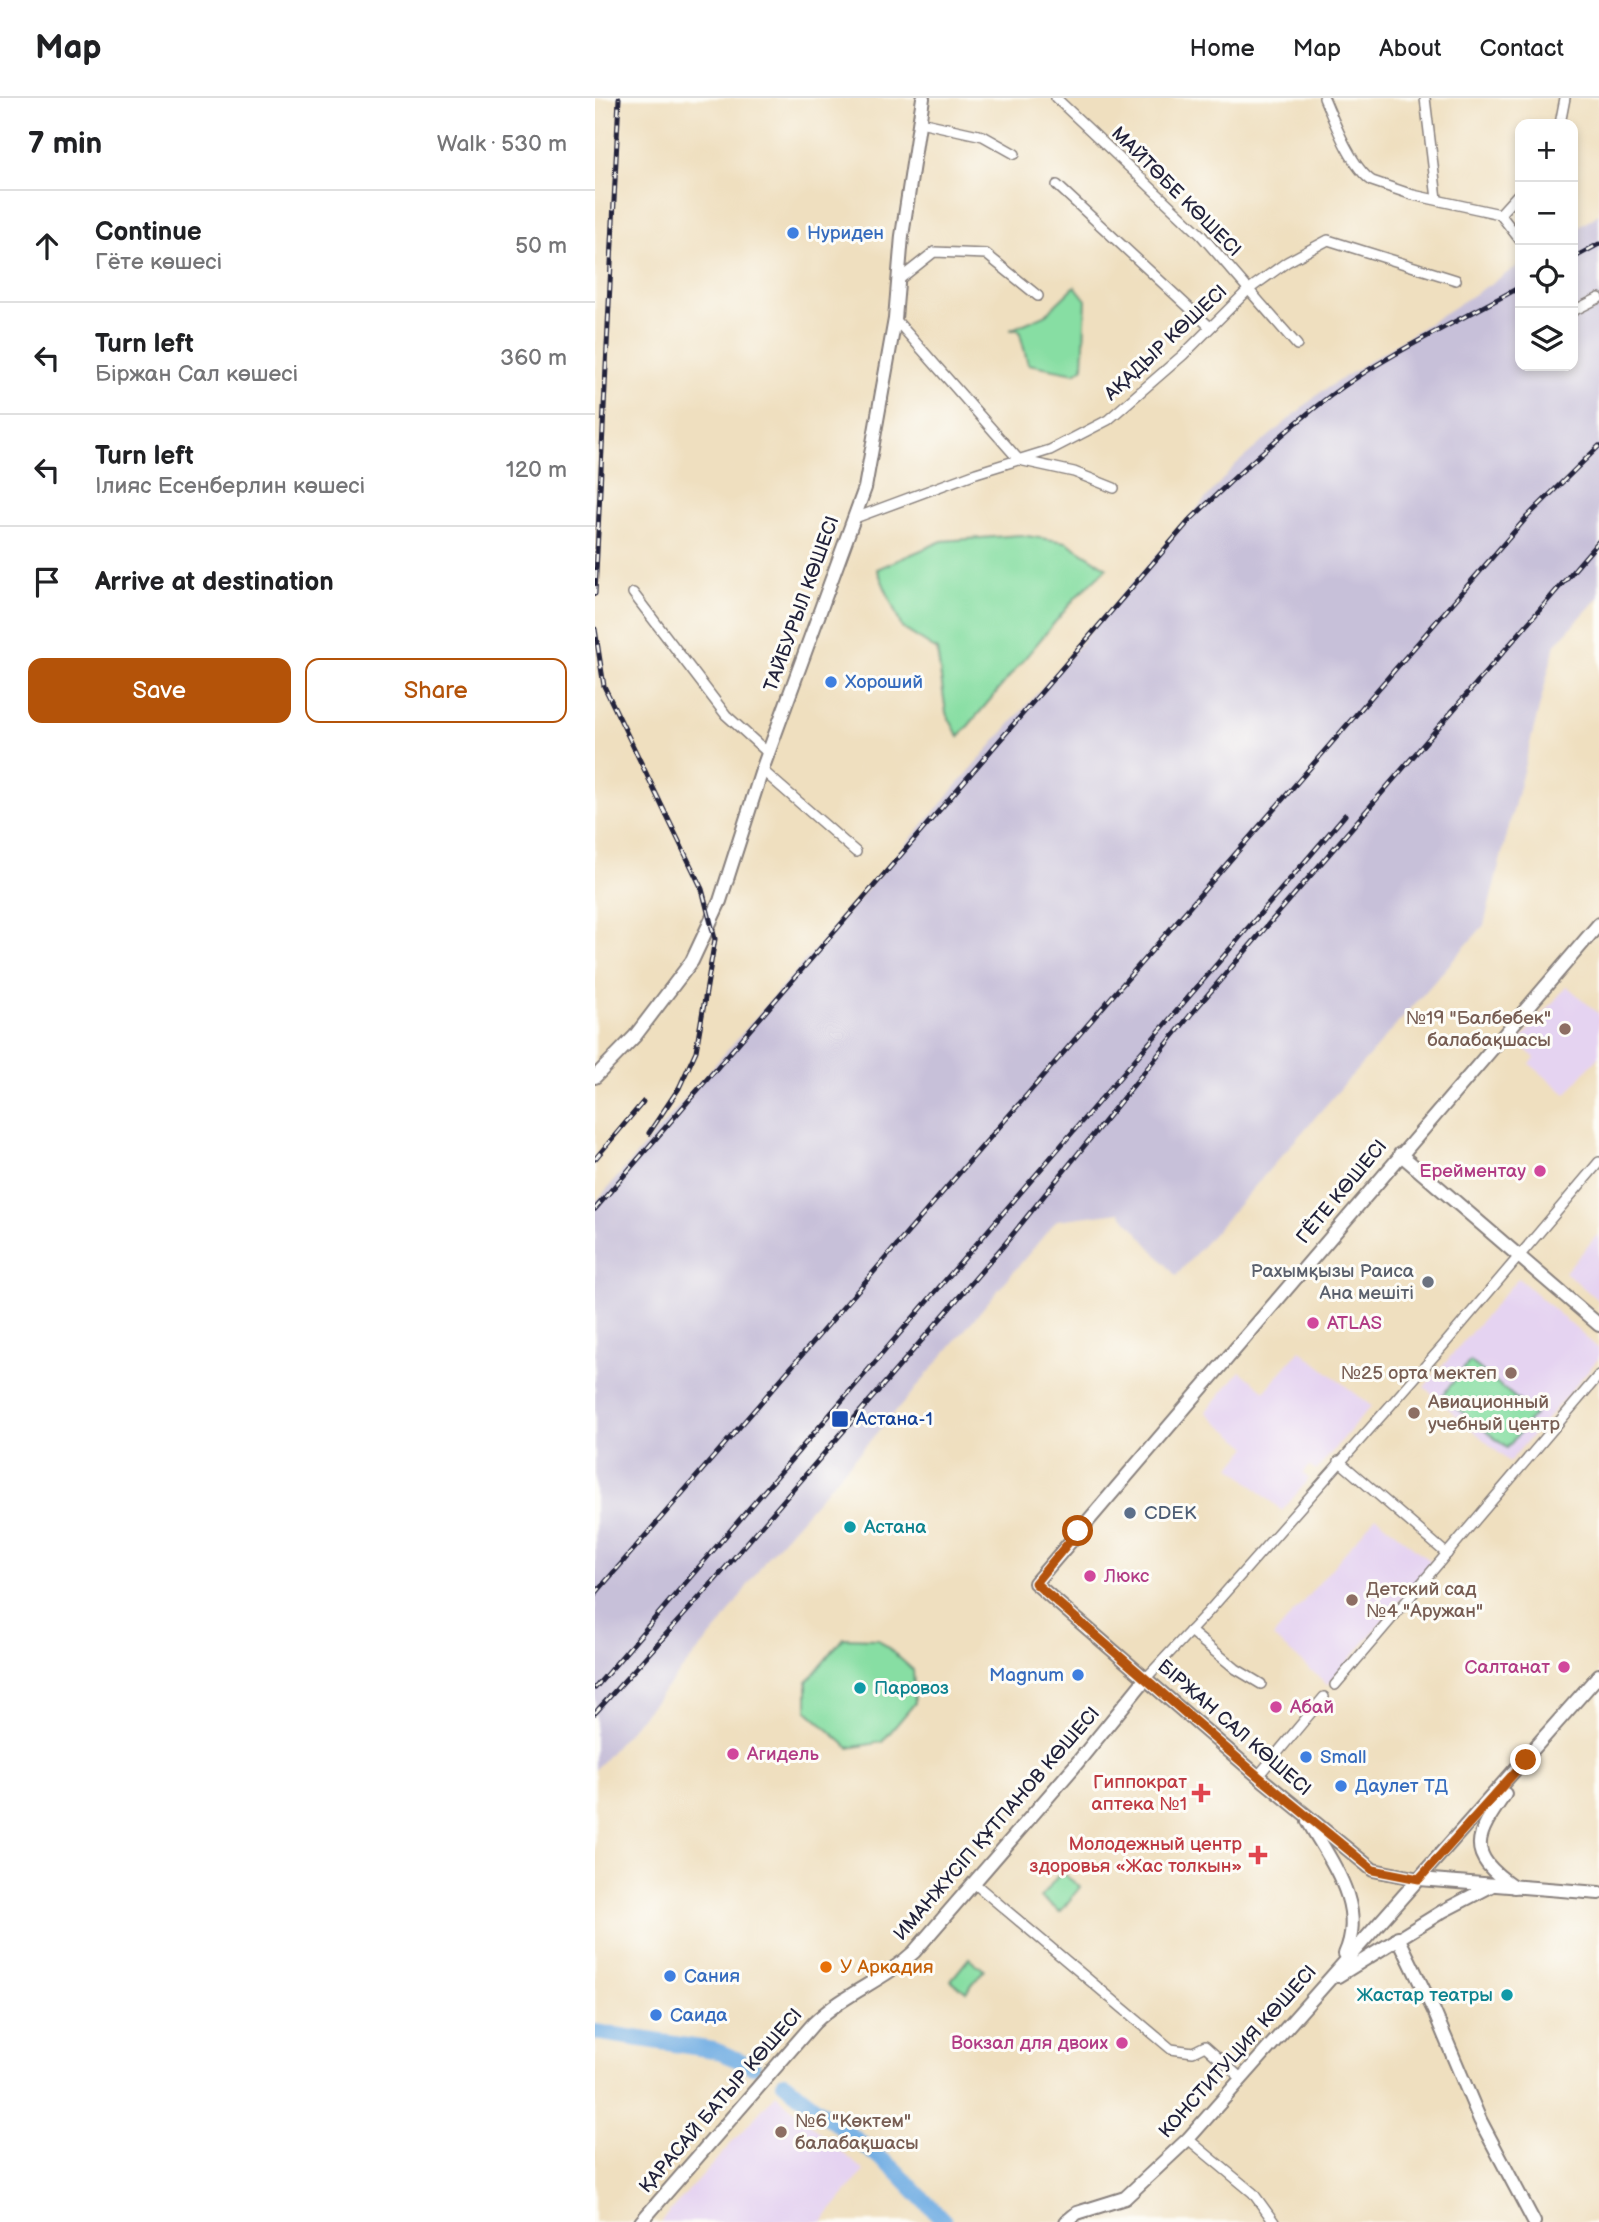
<!DOCTYPE html>
<html lang="en">
<head>
<meta charset="utf-8">
<style>
  body { margin:0; font-family:"Balsamiq Sans",sans-serif; background:#f2f2f2; color:#202124 }
  .controls { position:absolute; right:21px; top:21px; display:grid; overflow:hidden; border-radius:14px; box-shadow:0 4px 10px #0003 }
  .controls button { width:63px; height:63px; display:grid; place-items:center; padding:0; border:0; border-bottom:2px solid #e0e0e0; background:#fff; color:#202124; font:35px sans-serif }
  .stop { position:absolute; width:21px; height:21px; margin:-16px; border:5px solid #b45309; border-radius:50%; background:#fff }
  .stop.end { background:#b45309; border-color:#fff; box-shadow:0 2px 7px #0008 }
  .list { margin:0; padding:0; list-style:none }
  h2 { display:flex; justify-content:space-between; align-items:center; height:91px; margin:0; padding:0 28px; font-size:30px }
  h2 small { font-size:23px; font-weight:400; color:#757577 }
  .list li { display:grid; grid-template-columns:46px 1fr auto; gap:21px; align-items:center; box-sizing:border-box; height:112px; padding:0 28px; border-top:2px solid #e0e0e0 }
  .list b { display:block; font-size:26px; white-space:nowrap }
  .list p { margin:0; font-size:23px; white-space:nowrap; color:#757577 }
  .list em { font-size:23px; font-style:normal; color:#757577 }
  .actions { display:flex; gap:14px; padding:21px 28px }
  .actions a { flex:1; padding:16px 0; border:2px solid #b45309; border-radius:14px; text-align:center; font-size:24px; color:#b45309 }
  .actions .main { background:#b45309; color:#fff }
  .icon { flex:none; width:38px; height:38px; fill:none; stroke:currentColor; stroke-width:2; stroke-linecap:round; stroke-linejoin:round }
  .map { position:relative; flex:none; width:1004px; height:2124px; overflow:hidden }
  header { display:flex; align-items:center; gap:42px; box-sizing:border-box; height:98px; padding:0 35px; background:#fff; border-bottom:2px solid #e0e0e0 }
  header strong { font-size:33px }
  nav { display:flex; gap:38px; margin-inline-start:auto; font-size:24px }
  main { display:flex }
  aside { flex:1; background:#fff }
  .map>svg:first-child { display:block }
  .built { fill:#e5d3f1 }
  .industrial { fill:#c7c0d9 }
  .green { fill:#87dea3; stroke:#54806f; stroke-width:2 }
  .lines { fill:none; stroke-linecap:round; stroke-linejoin:round }
  .river { stroke:#72aee3; stroke-width:16 }
  .street-casing { stroke:#88807d; stroke-width:12 }
  .secondary-casing { stroke:#88807d; stroke-width:16 }
  .street { stroke:#fff; stroke-width:9 }
  .secondary { stroke:#fff; stroke-width:12 }
  .rail-casing { stroke:#22223b; stroke-width:5 }
  .rail { stroke:#fdfcf7; stroke-width:2.5; stroke-dasharray:8; stroke-linecap:butt }
  .route { stroke:#b45309; stroke-width:9 }
  .shop-dot { fill:#3f7fe0; stroke:#fdfcf7; stroke-width:2.5 }
  .education-dot { fill:#8d6e63; stroke:#fdfcf7; stroke-width:2.5 }
  .hotel-dot { fill:#d1479c; stroke:#fdfcf7; stroke-width:2.5 }
  .worship-dot { fill:#6b7280; stroke:#fdfcf7; stroke-width:2.5 }
  .transit-dot { fill:#1a4fb4; stroke:#fdfcf7; stroke-width:2.5 }
  .service-dot { fill:#5c6f8a; stroke:#fdfcf7; stroke-width:2.5 }
  .culture-dot { fill:#0f9aa8; stroke:#fdfcf7; stroke-width:2.5 }
  .health-dot { fill:#e0444e; stroke:#fdfcf7; stroke-width:2.5 }
  .food-dot { fill:#e8710a; stroke:#fdfcf7; stroke-width:2.5 }
  .labels { text-anchor:middle; dominant-baseline:central; stroke-width:6; stroke-linejoin:round; paint-order:stroke }
  .street-label { font-size:19px; fill:#22223b; stroke:#fdfcf7 }
  .shop-label { font-size:19px; fill:#366cbe; stroke:#fdfcf7; text-anchor:start }
  .education-label { font-size:19px; fill:#785e54; stroke:#fdfcf7; text-anchor:start }
  .hotel-label { font-size:19px; fill:#b23c85; stroke:#fdfcf7; text-anchor:start }
  .worship-label { font-size:19px; fill:#5b616d; stroke:#fdfcf7; text-anchor:end }
  .transit-label { font-size:19px; fill:#164399; stroke:#fdfcf7; text-anchor:start }
  .service-label { font-size:19px; fill:#4e5e75; stroke:#fdfcf7; text-anchor:start }
  .culture-label { font-size:19px; fill:#0d838f; stroke:#fdfcf7; text-anchor:start }
  .health-label { font-size:19px; fill:#be3a42; stroke:#fdfcf7; text-anchor:end }
  .food-label { font-size:19px; fill:#c56008; stroke:#fdfcf7; text-anchor:start }
</style>
</head>
<body>
<header>
<strong>Map</strong>
<nav><a>Home</a><a>Map</a><a>About</a><a>Contact</a></nav>
</header>
<main>
<aside>
<h2>7 min<small>Walk · 530 m</small></h2>
<ul class="list">
<li><svg class="icon" aria-label="ahead" viewBox="0 0 24 24"><path d="M12 20V5M6 11l6-6 6 6"/></svg><div><b>Continue</b><p>Гёте көшесі</p></div><em>50 m</em></li>
<li><svg class="icon" aria-label="left" viewBox="0 0 24 24"><path d="M17 20v-9H6M10 6l-5 5 5 5"/></svg><div><b>Turn left</b><p>Біржан Сал көшесі</p></div><em>360 m</em></li>
<li><svg class="icon" aria-label="left" viewBox="0 0 24 24"><path d="M17 20v-9H6M10 6l-5 5 5 5"/></svg><div><b>Turn left</b><p>Ілияс Есенберлин көшесі</p></div><em>120 m</em></li>
<li><svg class="icon" aria-label="arrive" viewBox="0 0 24 24"><path d="M6 21V4h12l-3 4 3 4H6"/></svg><div><b>Arrive at destination</b></div></li>
</ul>
<div class="actions"><a class="main">Save</a><a>Share</a></div>
</aside>
<div class="map">
<svg width="1004" height="2124" viewBox="0 0 1004 2124">
  <rect width="100%" height="100%" fill="#fdfcf7"/>
  <filter id="ink" filterUnits="userSpaceOnUse"><feTurbulence type="fractalNoise" baseFrequency=".0143" numOctaves="2"/><feDisplacementMap in="SourceGraphic" scale="14" xChannelSelector="R" yChannelSelector="G"/><feConvolveMatrix kernelMatrix="1 2 1 2 8 2 1 2 1" color-interpolation-filters="sRGB"/></filter>
  <filter id="wash" filterUnits="userSpaceOnUse"><feTurbulence type="fractalNoise" baseFrequency=".00686" numOctaves="4" result="noise"/><feDisplacementMap in="SourceGraphic" scale="28" xChannelSelector="R" yChannelSelector="G"/><feGaussianBlur stdDeviation="1.57" result="paint"/><feColorMatrix in="noise" values="0 0 0 0 0 0 0 0 0 0 0 0 0 0 0 0 0 1.4 0 .05"/><feComposite in="paint" operator="in"/></filter>
  <g filter="url(#wash)">
    <rect width="100%" height="100%" fill="#efdfbf"/>
    <g class="built">
      <polygon points="972,888 1004,916 1004,958 971,996 935,966 940,960 923,945"/>
      <polygon points="1004,1135 1004,1203 970,1174"/>
      <polygon points="923,1180 1004,1251 1004,1260 914,1364 829,1289"/>
      <polygon points="705,1252 776,1308 721,1373 714,1368 708,1375 714,1381 687,1413 636,1369 653,1349 611,1314 645,1273 670,1293"/>
      <polygon points="781,1418 837,1465 733,1587 678,1539"/>
      <polygon points="181,1996 269,2073 227,2124 65,2124"/>
    </g>
    <polygon class="industrial" points="1004,116 1004,499 960,547 889,827 581,1178 525,1114 462,1122 310,1303 172,1459 125,1528 0,1672 0,1105 640,367 726,294 925,167 925,268 978,268 978,133"/>
    <g class="green">
      <polygon points="480,188 491,202 488,269 480,275 433,266 424,232 415,232 450,217"/>
      <polygon points="425,437 471,444 512,470 481,499 364,639 351,615 342,552 307,530 282,471 347,443"/>
      <polygon points="875,1263 940,1316 912,1350 847,1298"/>
      <polygon points="248,1540 283,1541 318,1572 320,1605 287,1644 254,1650 212,1613 212,1584"/>
      <polygon points="466,1774 485,1789 465,1814 446,1799"/>
      <polygon points="374,1860 389,1872 371,1894 356,1882"/>
    </g>
    <g class="lines">
      <g class="river">
        <polyline points="0,1934 119,1952 158,1968"/>
        <polyline points="189,1985 298,2070 350,2124"/>
      </g>
    </g>
  </g>
  <g filter="url(#ink)">
    <g class="lines">
      <g class="street-casing">
        <g id="street">
          <polyline points="461,0 606,137 702,247"/>
          <path d="M 729,0 C 739,23 756,69 777,83 L 818,97 L 905,116 L 925,94"/>
          <polyline points="830,0 842,101"/>
          <polyline points="325,24 388,38 420,56"/>
          <polyline points="965,26 970,0"/>
          <polyline points="462,87 615,229"/>
          <polyline points="905,116 925,142"/>
          <polyline points="306,180 339,154 391,156 443,198"/>
          <polyline points="978,213 1004,200"/>
          <polyline points="300,221 424,362 479,374 519,390"/>
          <polyline points="260,420 381,375 455,352 513,322 588,257 653,192 692,164 733,142 861,182"/>
          <polyline points="38,495 131,617 173,655"/>
          <polyline points="167,672 261,754"/>
          <polyline points="744,1363 852,1456"/>
          <polyline points="595,1533 641,1571 666,1586"/>
          <polyline points="552,1579 613,1514 847,1249 1004,1064"/>
          <polyline points="740,1587 1004,1277"/>
          <polyline points="663,1678 729,1599"/>
          <polyline points="379,1785 576,1951 598,1954 610,1948 647,1981"/>
          <polyline points="593,2041 658,2095 679,2124"/>
        </g>
      </g>
      <g class="secondary-casing">
        <g id="secondary">
          <polyline points="1004,826 440,1485 663,1678 778,1772 824,1781 1004,1795"/>
          <polyline points="0,979 40,938 97,863 125,803 167,672 270,390 300,221 307,138 328,0"/>
          <polyline points="805,1056 1004,1227"/>
          <path d="M 910,1696 C 880,1739 870,1755 919,1789"/>
          <path d="M 713,1723 C 736,1764 772,1808 750,1856"/>
          <polyline points="803,1839 839,1913 885,2022 939,2124"/>
          <polyline points="743,1878 848,1813 896,1788"/>
          <path d="M 46,2124 L 219,1925 C 251,1894 288,1883 319,1854 L 478,1670 L 552,1579"/>
          <polyline points="471,2124 482,2115 530,2100 593,2041 1004,1577"/>
        </g>
      </g>
      <use href="#street" class="street"/>
      <use href="#secondary" class="secondary"/>
      <g class="rail-casing">
        <g id="rail">
          <polyline points="978,160 1004,146"/>
          <polyline points="0,496 24,0"/>
          <polyline points="0,531 9,588 107,791 120,841 101,953 84,990 54,1035"/>
          <polyline points="0,1061 48,1004"/>
          <path d="M 0,1111 L 595,422 C 640,379 685,336 735,298 C 793,255 862,224 925,189"/>
          <polyline points="0,1496 932,419 1004,348"/>
          <polyline points="0,1590 750,717"/>
          <polyline points="0,1615 113,1490 409,1147 597,915 1004,443"/>
        </g>
      </g>
      <use href="#rail" class="rail"/>
    </g>
  </g>
  <g class="lines" filter="url(#ink)">
    <polyline class="route" points="483,1433 440,1485 663,1678 778,1772 824,1781 931,1662"/>
  </g>
  <g class="shop-dot">
    <circle cx="198" cy="135" r="7"/>
    <circle cx="236" cy="584" r="7"/>
    <circle cx="483" cy="1577" r="7"/>
    <circle cx="711" cy="1659" r="7"/>
    <circle cx="746" cy="1688" r="7"/>
    <circle cx="75" cy="1878" r="7"/>
    <circle cx="61" cy="1917" r="7"/>
  </g>
  <g class="education-dot">
    <circle cx="970" cy="931" r="7"/>
    <circle cx="916" cy="1275" r="7"/>
    <circle cx="819" cy="1315" r="7"/>
    <circle cx="757" cy="1502" r="7"/>
    <circle cx="186" cy="2034" r="7"/>
  </g>
  <g class="hotel-dot">
    <circle cx="945" cy="1073" r="7"/>
    <circle cx="718" cy="1225" r="7"/>
    <circle cx="495" cy="1478" r="7"/>
    <circle cx="969" cy="1569" r="7"/>
    <circle cx="681" cy="1609" r="7"/>
    <circle cx="138" cy="1656" r="7"/>
    <circle cx="527" cy="1945" r="7"/>
  </g>
  <circle class="worship-dot" cx="833" cy="1184" r="7"/>
  <rect class="transit-dot" x="236" y="1312" width="18" height="18" rx="3.5"/>
  <circle class="service-dot" cx="535" cy="1415" r="7"/>
  <g class="culture-dot">
    <circle cx="255" cy="1429" r="7"/>
    <circle cx="265" cy="1590" r="7"/>
    <circle cx="912" cy="1897" r="7"/>
  </g>
  <g class="health-dot">
    <path d="M602.5 1684.5h7v7h7v7h-7v7h-7v-7h-7v-7h7z"/>
    <path d="M659.5 1746.5h7v7h7v7h-7v7h-7v-7h-7v-7h7z"/>
  </g>
  <circle class="food-dot" cx="231" cy="1869" r="7"/>
  <g class="labels">
    <g class="street-label">
      <text transform="translate(581 94) rotate(45)">МАЙТӨБЕ КӨШЕСІ</text>
      <text transform="translate(571 245) rotate(-43)">АҚАДЫР КӨШЕСІ</text>
      <text transform="translate(207 506) rotate(-70)">ТАЙБУРЫЛ КӨШЕСІ</text>
      <text transform="translate(747 1094) rotate(-50)">ГЁТЕ КӨШЕСІ</text>
      <text transform="translate(639 1630) rotate(41)">БІРЖАН САЛ КӨШЕСІ</text>
      <text transform="translate(402 1726) rotate(-49)">ИМАНЖҮСІП ҚҰТПАНОВ КӨШЕСІ</text>
      <text transform="translate(643 1954) rotate(-48)">КОНСТИТУЦИЯ КӨШЕСІ</text>
      <text transform="translate(126 2003) rotate(-49)">ҚАРАСАЙ БАТЫР КӨШЕСІ</text>
    </g>
    <g class="shop-label">
      <text x="212" y="135">Нуриден</text>
      <text x="250" y="584">Хороший</text>
      <text x="469" y="1577" text-anchor="end">Magnum</text>
      <text x="725" y="1659">Small</text>
      <text x="760" y="1688">Даулет ТД</text>
      <text x="89" y="1878">Сания</text>
      <text x="75" y="1917">Саида</text>
    </g>
    <g class="education-label">
      <text x="956" y="920" text-anchor="end">№19 "Балбөбек"<tspan x="956" dy="22">балабақшасы</tspan></text>
      <text x="902" y="1275" text-anchor="end">№25 орта мектеп</text>
      <text x="833" y="1304">Авиационный<tspan x="833" dy="22">учебный центр</tspan></text>
      <text x="771" y="1491">Детский сад<tspan x="771" dy="22">№4 "Аружан"</tspan></text>
      <text x="200" y="2023">№6 "Көктем"<tspan x="200" dy="22">балабақшасы</tspan></text>
    </g>
    <g class="hotel-label">
      <text x="931" y="1073" text-anchor="end">Ерейментау</text>
      <text x="732" y="1225">ATLAS</text>
      <text x="509" y="1478">Люкс</text>
      <text x="955" y="1569" text-anchor="end">Салтанат</text>
      <text x="695" y="1609">Абай</text>
      <text x="152" y="1656">Агидель</text>
      <text x="513" y="1945" text-anchor="end">Вокзал для двоих</text>
    </g>
    <g class="worship-label">
      <text x="819" y="1173">Рахымқызы Раиса<tspan x="819" dy="22">Ана мешіті</tspan></text>
    </g>
    <g class="transit-label">
      <text x="261" y="1321">Астана-1</text>
    </g>
    <g class="service-label">
      <text x="549" y="1415">CDEK</text>
    </g>
    <g class="culture-label">
      <text x="269" y="1429">Астана</text>
      <text x="279" y="1590">Паровоз</text>
      <text x="898" y="1897" text-anchor="end">Жастар театры</text>
    </g>
    <g class="health-label">
      <text x="592" y="1684">Гиппократ<tspan x="592" dy="22">аптека №1</tspan></text>
      <text x="647" y="1746">Молодежный центр<tspan x="647" dy="22">здоровья «Жас толкын»</tspan></text>
    </g>
    <g class="food-label">
      <text x="245" y="1869">У Аркадия</text>
    </g>
  </g>
</svg>
<div class="controls">
<button>+</button>
<button>−</button>
<button><svg class="icon" aria-label="locate" viewBox="0 0 24 24"><circle cx="12" cy="12" r="6"/><path d="M12 2v4M12 18v4M2 12h4M18 12h4"/></svg></button>
<button><svg class="icon" aria-label="layers" viewBox="0 0 24 24"><path d="M12 4l9 5-9 5-9-5zM3 14l9 5 9-5"/></svg></button>
</div>
<div class="stop" style="left:483px;top:1433px"></div>
<div class="stop end" style="left:931px;top:1662px"></div>
</div>
</main>
</body>
</html>
